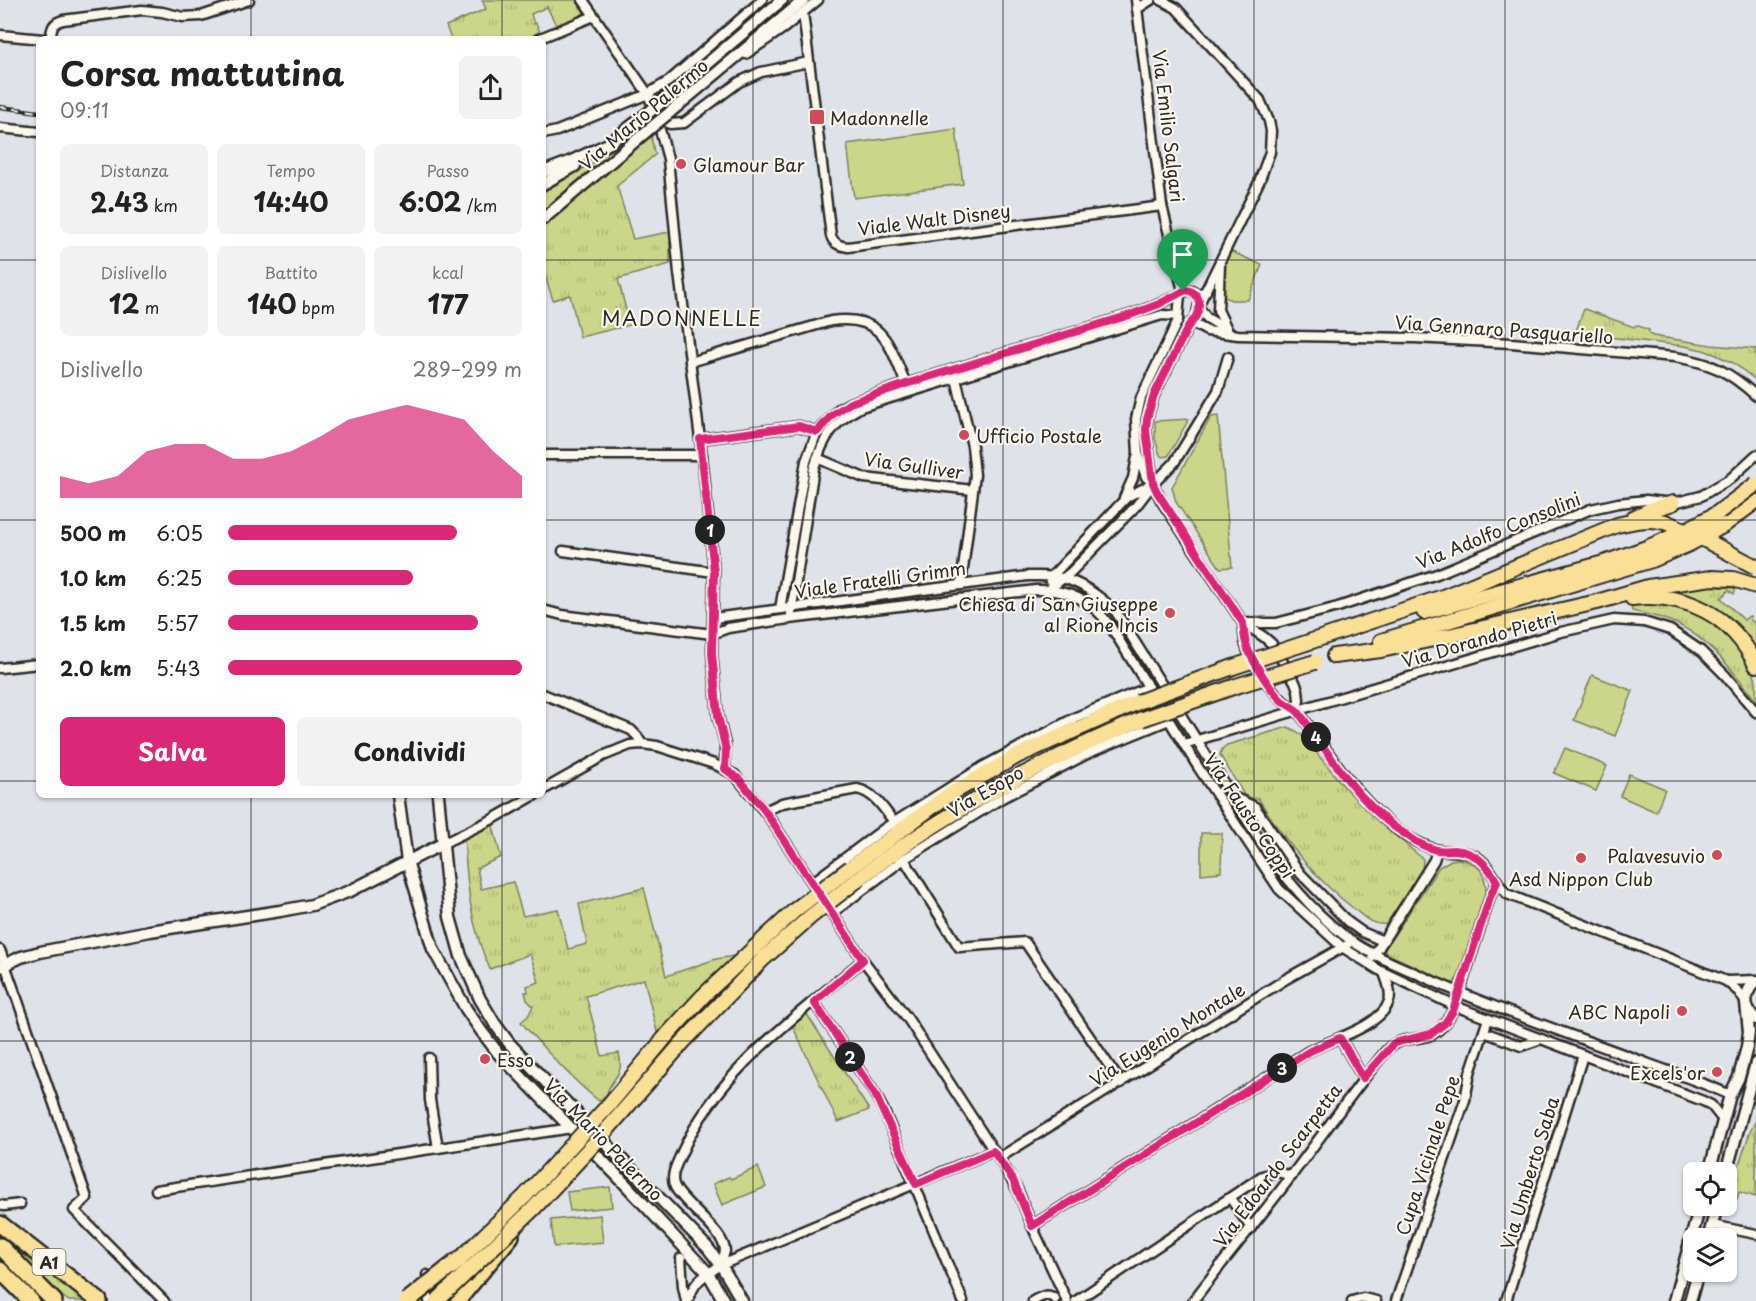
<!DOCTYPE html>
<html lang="it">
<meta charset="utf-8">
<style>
body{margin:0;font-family:"Playpen Sans",sans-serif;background:#f2f2f2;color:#222;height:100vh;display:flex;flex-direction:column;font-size:22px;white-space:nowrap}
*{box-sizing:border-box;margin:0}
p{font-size:20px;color:#767676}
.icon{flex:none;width:33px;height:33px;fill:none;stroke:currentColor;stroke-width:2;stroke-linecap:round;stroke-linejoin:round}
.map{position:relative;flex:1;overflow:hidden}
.panel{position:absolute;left:36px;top:36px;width:510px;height:762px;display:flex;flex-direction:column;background:#fff;border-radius:9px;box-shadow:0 2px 4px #0004}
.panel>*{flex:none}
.controls{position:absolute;left:1683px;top:1162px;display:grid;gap:12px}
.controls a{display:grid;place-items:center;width:54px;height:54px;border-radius:9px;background:#fff;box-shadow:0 2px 4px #0004;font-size:30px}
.pin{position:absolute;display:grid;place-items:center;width:51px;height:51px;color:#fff;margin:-62px -26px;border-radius:50% 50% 50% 0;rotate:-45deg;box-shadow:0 0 6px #0007}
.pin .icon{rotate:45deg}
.km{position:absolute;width:30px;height:30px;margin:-15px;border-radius:50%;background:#222;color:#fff;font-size:16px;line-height:30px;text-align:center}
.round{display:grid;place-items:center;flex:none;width:63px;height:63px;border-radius:9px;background:#f2f2f2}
.summary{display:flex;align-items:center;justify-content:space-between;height:102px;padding:0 24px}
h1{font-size:33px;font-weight:700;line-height:45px}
.figures{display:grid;grid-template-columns:repeat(3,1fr);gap:9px;height:102px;padding:6px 24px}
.figures div{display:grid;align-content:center;border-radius:9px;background:#f2f2f2;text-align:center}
.figures b{font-size:26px;font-weight:700}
.figures small{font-size:16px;font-weight:400}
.figures p{font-size:16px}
.chart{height:168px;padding:12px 24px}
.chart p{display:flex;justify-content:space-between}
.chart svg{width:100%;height:108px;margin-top:6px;fill:#db2777;opacity:.7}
.action{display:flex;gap:12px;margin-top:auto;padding:12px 24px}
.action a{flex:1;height:69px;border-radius:9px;background:#db2777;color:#fff;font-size:24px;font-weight:700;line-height:69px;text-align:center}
.action a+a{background:#f2f2f2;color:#222}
ul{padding:0 24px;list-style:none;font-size:20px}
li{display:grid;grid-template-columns:96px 72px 1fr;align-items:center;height:45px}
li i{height:15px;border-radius:8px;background:#db2777}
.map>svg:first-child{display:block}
</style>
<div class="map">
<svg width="1756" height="1301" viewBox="0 0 1756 1301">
<defs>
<pattern id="grass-tufts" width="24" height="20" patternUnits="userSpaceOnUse" patternTransform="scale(1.5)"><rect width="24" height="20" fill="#cbd68a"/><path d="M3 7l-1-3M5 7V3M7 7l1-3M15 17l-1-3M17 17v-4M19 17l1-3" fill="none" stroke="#aeb877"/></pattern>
</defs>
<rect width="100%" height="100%" fill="#dfe3e9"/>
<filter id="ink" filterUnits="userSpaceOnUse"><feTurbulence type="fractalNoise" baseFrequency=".0167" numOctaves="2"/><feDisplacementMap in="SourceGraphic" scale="12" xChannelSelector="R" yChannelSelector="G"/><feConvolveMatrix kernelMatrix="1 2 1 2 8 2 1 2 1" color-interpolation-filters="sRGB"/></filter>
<g filter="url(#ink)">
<g fill="url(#grass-tufts)" stroke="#7b805a" stroke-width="1.5">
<polygon points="482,0 576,0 584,11 582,15 557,27 547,7 531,14 534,24 536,23 541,34 529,39 451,39 446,26 486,9"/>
<polygon points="631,133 632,135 543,210 543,192 594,162"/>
<polygon points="651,136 654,152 656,154 617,186 633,239 670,232 670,264 618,279 630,325 580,337 570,295 553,300 543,270 543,227"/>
<polygon points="1584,309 1634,327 1636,325 1649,330 1649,334 1653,336 1711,345 1756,349 1756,380 1733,363 1714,354 1703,350 1684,346 1575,333"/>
<path d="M 1707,586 L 1736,588 L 1734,594 L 1729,590 L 1721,598 L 1744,620 L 1749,616 L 1751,616 L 1750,620 L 1756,623 L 1756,653 C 1741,622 1713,604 1681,593 L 1682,589 Z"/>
<path d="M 1662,602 L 1700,613 L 1726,632 L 1748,661 L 1756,680 L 1756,701 C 1735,673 1709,639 1677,624 C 1662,617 1647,614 1632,611 L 1631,603 Z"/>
<path d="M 1288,727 L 1298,732 L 1307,741 L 1345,788 L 1374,817 L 1423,859 L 1422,871 L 1386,924 C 1372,926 1364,917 1353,908 C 1315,879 1284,840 1258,798 L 1254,799 L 1244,795 L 1220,755 L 1222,749 L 1227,745 Z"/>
<path d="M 491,824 L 493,826 L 501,857 L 477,868 L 481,889 L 513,882 L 523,916 L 558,909 L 568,949 L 587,944 L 579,904 L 644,888 L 666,976 L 716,959 L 734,956 L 658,1036 L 644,979 L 586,996 L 602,1056 L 619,1053 C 620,1058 621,1064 620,1068 C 618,1079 609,1082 607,1094 L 599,1101 C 570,1078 545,1050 521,1022 L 528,1016 L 533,1006 L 527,1000 L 525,992 L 528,992 L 527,986 L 539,982 L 530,954 L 490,969 C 470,927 467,883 464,837 Z"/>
<path d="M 1458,859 C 1479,862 1486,872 1486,893 L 1458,977 L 1453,984 L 1388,954 L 1385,952 L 1385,949 L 1439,867 L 1451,860 Z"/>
<polygon points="806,1013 869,1110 838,1122 792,1025"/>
<polygon points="1756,1120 1756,1197 1739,1192 1737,1199 1728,1196 1732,1177 1738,1168 1750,1132"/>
<polygon points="0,1231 91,1301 69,1301 51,1288 0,1236"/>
</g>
<g fill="#cbd68a" stroke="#7b805a" stroke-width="1.5">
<polygon points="956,129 963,184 854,198 847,144"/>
<polygon points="1230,251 1262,265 1248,300 1231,300 1220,295 1224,279 1218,272"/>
<polygon points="1218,416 1232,567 1220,568 1176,502 1172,487 1211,417"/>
<polygon points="1189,419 1168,456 1163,457 1160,455 1155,439 1155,421"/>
<polygon points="1592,675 1633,691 1615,736 1574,720"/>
<polygon points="1565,748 1607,766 1596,791 1554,773"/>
<polygon points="1629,774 1665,789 1656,812 1620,796"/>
<polygon points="1201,833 1222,833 1221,872 1201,874"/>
<polygon points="758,1167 766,1187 722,1205 713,1184 729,1177 731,1179"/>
<polygon points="610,1187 612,1207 570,1211 567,1192"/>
<polygon points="600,1215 603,1242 554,1247 551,1220"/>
</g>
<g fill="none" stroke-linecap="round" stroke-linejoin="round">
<defs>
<g id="minor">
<polyline points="583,0 648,94 656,115 668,159 679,273 702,455 714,572 712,653 718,716 725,744 725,769"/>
<polyline points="1136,0 1162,206 1183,291"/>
<polyline points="1161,0 1176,8 1260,100 1269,121 1271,131 1270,152 1259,182 1199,304 1196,318 1189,325 1154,395 1147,419 1146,431 1153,484 1162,502 1243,623 1264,637 1272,644 1295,682 1298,690 1299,700 1297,710"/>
<polyline points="1137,9 1151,0"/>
<path d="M 803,13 L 831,236 C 834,244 840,246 848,247 L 1162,206"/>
<polyline points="0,35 43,39"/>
<path d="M 50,39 C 52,28 52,23 63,20 L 142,10 L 162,12 L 183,17 L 201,16 L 249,0"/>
<polyline points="538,39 594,16"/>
<polyline points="746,54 784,28 818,0"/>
<polyline points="657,116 670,124 684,123 739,82 761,72 809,62"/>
<polyline points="0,128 39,132"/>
<polyline points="543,134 557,131 648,94 669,81 762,0"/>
<polyline points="1220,265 1218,310 1227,329"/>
<polyline points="1183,291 1192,291 1199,294 1206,291"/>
<polyline points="1199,308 1207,318 1227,330"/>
<polyline points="1178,319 1180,294 1182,291"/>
<path d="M 1192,323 L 1207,331 L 1238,335 L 1414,338 L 1511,343 L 1675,357 C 1711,363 1729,371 1756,396"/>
<path d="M 690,362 L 831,321 C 883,314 889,344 906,384"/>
<polyline points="956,378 972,446 975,475 961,585"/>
<polyline points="700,439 799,426 817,432"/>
<polyline points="543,455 702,455"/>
<polyline points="817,458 864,478 973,490"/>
<polyline points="1153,483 1146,477 1138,453 1136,419 1141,398 1178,320"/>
<polyline points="1124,498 1133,478 1137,457"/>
<polyline points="563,551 714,572"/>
<polyline points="1050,581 1051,577 1127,497 1150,485"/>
<polyline points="1048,590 1070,573 1136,506 1153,484 1174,463 1218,391 1228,357"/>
<polyline points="780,609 806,461 817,432 839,409 850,403 906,384 1130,315 1159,304 1180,294"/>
<path d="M 543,610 L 562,615 L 712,634 L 728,628 L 789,619 L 1036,590 C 1068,589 1092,600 1111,627 L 1198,767 L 1279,889 L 1342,947 L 1379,970 L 1455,1006 L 1703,1101 L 1711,1105 L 1723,1120"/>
<path d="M 791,613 L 814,468 C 823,438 833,422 861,407 L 1162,315 L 1178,316"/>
<path d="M 714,618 L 1028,576 C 1039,576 1051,575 1062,578 C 1082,583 1102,598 1116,612 L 1268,853 C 1292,887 1319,918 1353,942 C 1378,959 1408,969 1435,982 C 1503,1012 1575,1036 1644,1062 C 1673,1073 1702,1082 1730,1095"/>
<path d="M 1243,623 C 1244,631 1244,639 1246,646 C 1250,659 1270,689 1281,699 C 1286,705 1294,707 1299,713 C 1332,755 1360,805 1406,836 C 1415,841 1425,847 1435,849 C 1449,853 1462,849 1475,856 C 1490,864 1495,882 1507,894 L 1726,981 L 1739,992 L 1746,1003"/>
<polyline points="1244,623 1276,623 1338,607 1437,574 1591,509 1618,503 1646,500 1673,503 1701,496 1730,479 1756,455"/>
<polyline points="0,668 39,664"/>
<polyline points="543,694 631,730 637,736 642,744"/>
<polyline points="1184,744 1561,632 1614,620 1644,622 1670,630 1701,651 1725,675 1756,712"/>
<polyline points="543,790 603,756 630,745 642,744 657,746 714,764 735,775 769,817 863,960 908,1019 1005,1168 1018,1191 1032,1226 1067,1301"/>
<polyline points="1233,797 1255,807 1300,873 1348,922 1362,932 1383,941"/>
<path d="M 765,811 L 782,803 L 857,789 C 874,792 884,809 894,822"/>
<polyline points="444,843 493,819 535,795"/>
<polyline points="904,859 959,947 1025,942 1121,1083"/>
<polyline points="813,882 885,828 984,766 1076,717 1149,687"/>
<polyline points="832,913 904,859 1002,798 1091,752 1169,720"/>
<polyline points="0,950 87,1198 74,1210 164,1301"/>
<polyline points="1373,957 1434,860 1437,850"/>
<polyline points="1727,981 1756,980"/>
<polyline points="814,1002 875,1094 883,1109 963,1301"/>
<polyline points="1484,1032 1521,1046 1541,1039"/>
<polyline points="1340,1038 1363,1078"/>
<polyline points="429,1058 430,1100 438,1148"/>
<polyline points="999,1158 1286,979 1347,945"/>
<polyline points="156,1190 572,1128"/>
<polyline points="1230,1198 1251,1228"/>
<polyline points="0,1205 4,1206 20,1204"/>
<polyline points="1712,1225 1756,1234"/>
<path d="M 1032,1226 L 1309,1051 C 1331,1040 1382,1026 1389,1001 C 1392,992 1387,981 1384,973"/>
<polyline points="681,1258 683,1287 686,1301"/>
<path d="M 721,1265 C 722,1260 724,1255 725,1251 C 725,1232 684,1205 675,1187 C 669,1176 678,1162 682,1152 C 719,1070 796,1017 863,960"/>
<polyline points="427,1275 429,1301"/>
<path d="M 688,1301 C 695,1279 703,1277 721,1265 L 993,1151"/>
<path d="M 1033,1301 C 1041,1297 1047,1292 1055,1299"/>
<polyline points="1076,1301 1262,1176 1277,1172 1292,1176"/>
<path d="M 1193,1301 C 1225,1258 1260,1218 1292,1175 C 1323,1134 1353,1091 1386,1051 C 1396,1038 1413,1040 1428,1036 C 1440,1032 1450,1018 1455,1006 L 1490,897 L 1497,882"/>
<polyline points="1352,1301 1363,1298 1376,1301"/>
<polyline points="1396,1301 1465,1100 1470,1073 1488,1019"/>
<polyline points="1506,1301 1583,1055"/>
</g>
<g id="tertiary">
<polyline points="664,100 782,0"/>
<polyline points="669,113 804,0"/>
<polyline points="543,172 567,163 608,144 643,117"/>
<polyline points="543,184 575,166"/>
<polyline points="543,219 647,131"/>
<polyline points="398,795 407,861 433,949 466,1009 482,1032 498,1053 627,1186 708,1273 724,1301"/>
<polyline points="438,795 450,917 461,956 480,999 495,1024 509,1043 548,1084 707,1247 721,1265 742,1301"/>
<polyline points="0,967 21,957 40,952 150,931 280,911 312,905 350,891 444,843"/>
<path d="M 1756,981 C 1743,993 1743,1008 1756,1019"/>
<polyline points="1709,1173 1730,1095 1739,1077 1747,1047 1749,1032 1746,1003"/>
<polyline points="1726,1173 1756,1063"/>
<polyline points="1708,1239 1717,1206"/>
<polyline points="1674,1301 1700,1206"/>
<polyline points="1690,1301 1698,1272"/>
</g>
<g id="trunk">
<polyline points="1633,518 1650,510 1673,503"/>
<polyline points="1724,525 1756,501"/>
<path d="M 1632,598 C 1686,592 1732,615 1756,665"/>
<polyline points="1424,612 1604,563 1649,547"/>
<polyline points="1381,641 1652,560"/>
<path d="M 1306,643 L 1443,597 L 1617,525 C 1634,521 1649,518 1665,522"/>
<polyline points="1334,656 1381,650 1453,635 1597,602 1648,587 1712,578 1733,579 1756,586"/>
<polyline points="850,868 947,796 1019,755 1138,702"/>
<path d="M 860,878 C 877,865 894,852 912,840 C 984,791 1062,753 1142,719"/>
</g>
<g id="motorway">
<polyline points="0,1224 99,1301"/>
<polyline points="0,1246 54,1301"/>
<polyline points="0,1270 31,1301"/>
<polyline points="457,1301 511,1236"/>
</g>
</defs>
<use href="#minor" stroke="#2b2b2b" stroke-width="13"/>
<use href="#tertiary" stroke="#2b2b2b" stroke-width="15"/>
<use href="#trunk" stroke="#2b2b2b" stroke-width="18"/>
<use href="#motorway" stroke="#2b2b2b" stroke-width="20"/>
<use href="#minor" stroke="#fbf7ec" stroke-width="8"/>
<use href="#tertiary" stroke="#fbf7ec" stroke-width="10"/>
<use href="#trunk" stroke="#fadf96" stroke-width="14"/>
<use href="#motorway" stroke="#fadf96" stroke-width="15"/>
<defs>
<polyline id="rail" points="0,107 39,112"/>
</defs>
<use href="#rail" stroke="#2b2b2b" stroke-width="4.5"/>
<use href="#rail" stroke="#fbf7ec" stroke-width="2" stroke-dasharray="7" stroke-linecap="butt"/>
<defs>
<g id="tertiary-bridge">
<polyline points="643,117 664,100"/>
<polyline points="647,131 669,113"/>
</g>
<g id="trunk-bridge">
<polyline points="1665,522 1692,533 1756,567"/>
<polyline points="1649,547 1683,532 1716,514 1756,484"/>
<polyline points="1652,560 1689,544 1724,525"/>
<polyline points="1138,702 1233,667 1306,643"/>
<polyline points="1142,719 1236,686 1315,662"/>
<polyline points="452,1267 524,1197 607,1107 668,1034 703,996 795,910 850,868"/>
<polyline points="437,1301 533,1209 605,1132 683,1042 763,959 810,917 860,878"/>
</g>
<polyline id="motorway-bridge" points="407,1301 459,1260"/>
</defs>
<use href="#tertiary-bridge" stroke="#2b2b2b" stroke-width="15" stroke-linecap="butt"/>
<use href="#trunk-bridge" stroke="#2b2b2b" stroke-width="18" stroke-linecap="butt"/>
<use href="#motorway-bridge" stroke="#2b2b2b" stroke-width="20" stroke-linecap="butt"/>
<use href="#tertiary-bridge" stroke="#fbf7ec" stroke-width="10"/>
<use href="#trunk-bridge" stroke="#fadf96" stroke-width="14"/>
<use href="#motorway-bridge" stroke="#fadf96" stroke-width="15"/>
</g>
</g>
<g fill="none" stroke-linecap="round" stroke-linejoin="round" filter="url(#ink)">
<defs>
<path id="route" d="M 1186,290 C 1206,293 1200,316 1189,325 L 1154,395 L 1147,419 L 1146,430 L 1153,483 L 1157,492 L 1243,623 C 1244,634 1245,645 1250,654 C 1258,669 1269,688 1281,700 C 1286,705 1295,707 1299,713 C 1331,756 1361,808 1408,836 C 1416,842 1427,848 1437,850 C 1443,851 1449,850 1455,850 C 1476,852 1487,864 1497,882 L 1490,897 L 1453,1011 L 1445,1023 L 1431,1034 L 1394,1043 L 1363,1078 L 1340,1038 L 1310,1051 L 1032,1226 L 1013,1180 L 993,1151 L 916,1184 L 875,1094 L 814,1002 L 863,960 L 765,811 L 740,780 L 725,769 L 726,750 L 718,716 L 712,653 L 714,572 L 700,439 L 799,426 L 817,432 L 832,415 L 850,403 L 906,384 L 1130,315 L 1159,304 Z"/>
</defs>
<use href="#route" stroke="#fff" stroke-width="12"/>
<use href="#route" stroke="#db2777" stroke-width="8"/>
</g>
<path fill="none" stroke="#2b2b2b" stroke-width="1.5" stroke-opacity="0.55" d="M 251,0 L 251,39M 502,0 L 502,39M 753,0 L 753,1301M 1003,0 L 1003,1301M 1254,0 L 1254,1301M 1505,0 L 1505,1301M 0,260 L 39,260M 543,260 L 1756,260M 0,520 L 39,520M 543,520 L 1756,520M 0,781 L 39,781M 543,781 L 1756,781M 251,795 L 251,1301M 502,795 L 502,1301M 0,1041 L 1756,1041"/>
<g fill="#d1495b" stroke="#fbf7ec" stroke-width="2">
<rect x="809" y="109" width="16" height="16" rx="3"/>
<circle cx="681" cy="164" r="6"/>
<circle cx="964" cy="435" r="6"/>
<circle cx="1170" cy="613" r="6"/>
<circle cx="1717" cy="855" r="6"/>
<circle cx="1581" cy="858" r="6"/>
<circle cx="1682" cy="1011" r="6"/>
<circle cx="485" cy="1059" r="6"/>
<circle cx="1717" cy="1072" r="6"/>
</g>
<g text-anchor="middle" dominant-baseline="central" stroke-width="4.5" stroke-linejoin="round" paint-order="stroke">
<rect fill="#fbf7ec" stroke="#696865" stroke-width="1.5" x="32.5" y="1249" width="33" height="26" rx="4.5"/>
<g font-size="16" font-weight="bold" fill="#2b2b2b">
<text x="49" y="1262">A1</text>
</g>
<g font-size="18" fill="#2b2b2b" stroke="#fbf7ec">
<text transform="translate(643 114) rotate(-40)">Via Mario Palermo</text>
<text transform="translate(1169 126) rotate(83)">Via Emilio Salgari</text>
<text transform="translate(934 219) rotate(-7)">Viale Walt Disney</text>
<text transform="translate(1504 329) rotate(4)">Via Gennaro Pasquariello</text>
<text transform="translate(914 465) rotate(8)">Via Gulliver</text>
<text transform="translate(1498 530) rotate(-22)">Via Adolfo Consolini</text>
<text transform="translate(880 579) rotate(-8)">Viale Fratelli Grimm</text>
<text transform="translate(1479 639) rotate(-16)">Via Dorando Pietri</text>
<text transform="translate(985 791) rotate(-30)">Via Esopo</text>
<text transform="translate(1250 815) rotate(56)">Via Fausto Coppi</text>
<text transform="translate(1167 1034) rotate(-32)">Via Eugenio Montale</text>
<text transform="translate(604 1139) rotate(46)">Via Mario Palermo</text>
<text transform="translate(1427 1155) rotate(-72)">Cupa Vicinale Pepe</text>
<text transform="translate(1277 1165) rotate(-53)">Via Edoardo Scarpetta</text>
<text transform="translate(1529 1173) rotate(-73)">Via Umberto Saba</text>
</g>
<g font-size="18" fill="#2b2b2b" stroke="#fbf7ec" text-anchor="start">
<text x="830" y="117">Madonnelle</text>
<text x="693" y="164">Glamour Bar</text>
<text x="976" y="435">Ufficio Postale</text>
<text x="1158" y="603" text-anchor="end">Chiesa di San Giuseppe<tspan x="1158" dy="21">al Rione Incis</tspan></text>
<text x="1705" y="855" text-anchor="end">Palavesuvio</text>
<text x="1581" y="878" text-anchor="middle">Asd Nippon Club</text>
<text x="1670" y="1011" text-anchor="end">ABC Napoli</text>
<text x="497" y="1059">Esso</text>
<text x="1705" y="1072" text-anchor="end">Excels'or</text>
</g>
<g font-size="20" letter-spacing="1.5" fill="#2b2b2b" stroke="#fbf7ec">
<text x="682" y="318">MADONNELLE</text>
</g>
</g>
</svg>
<div class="controls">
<a><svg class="icon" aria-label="locate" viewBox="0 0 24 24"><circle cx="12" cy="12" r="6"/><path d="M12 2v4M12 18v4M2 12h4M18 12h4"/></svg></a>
<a><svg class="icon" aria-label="layers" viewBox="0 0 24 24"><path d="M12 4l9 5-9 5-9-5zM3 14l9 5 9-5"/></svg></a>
</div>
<div class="pin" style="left:1183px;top:291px;background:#1e9e55"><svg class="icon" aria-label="arrive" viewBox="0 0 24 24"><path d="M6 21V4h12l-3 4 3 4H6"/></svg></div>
<b class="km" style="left:710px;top:530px">1</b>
<b class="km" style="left:850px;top:1057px">2</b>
<b class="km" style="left:1282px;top:1068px">3</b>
<b class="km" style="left:1316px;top:737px">4</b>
<section class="panel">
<div class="summary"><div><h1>Corsa mattutina</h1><p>09:11</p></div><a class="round"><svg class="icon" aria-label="share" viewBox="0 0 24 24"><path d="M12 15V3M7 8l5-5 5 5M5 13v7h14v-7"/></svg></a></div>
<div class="figures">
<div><p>Distanza</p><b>2.43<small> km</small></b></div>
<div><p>Tempo</p><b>14:40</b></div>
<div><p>Passo</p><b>6:02<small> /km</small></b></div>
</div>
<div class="figures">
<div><p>Dislivello</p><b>12<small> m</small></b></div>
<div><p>Battito</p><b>140<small> bpm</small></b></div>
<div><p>kcal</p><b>177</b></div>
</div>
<div class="chart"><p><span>Dislivello</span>289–299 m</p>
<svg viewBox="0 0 160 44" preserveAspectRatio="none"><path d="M0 44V35L10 38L20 35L30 25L40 22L50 22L60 28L70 28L80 25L90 19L100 12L110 9L120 6L130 9L140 12L150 25L160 35V44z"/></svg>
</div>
<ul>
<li><b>500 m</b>6:05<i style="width:78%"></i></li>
<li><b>1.0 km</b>6:25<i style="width:63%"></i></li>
<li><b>1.5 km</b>5:57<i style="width:85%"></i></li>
<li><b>2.0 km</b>5:43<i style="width:100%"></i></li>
</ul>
<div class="action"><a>Salva</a><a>Condividi</a></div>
</section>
</div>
